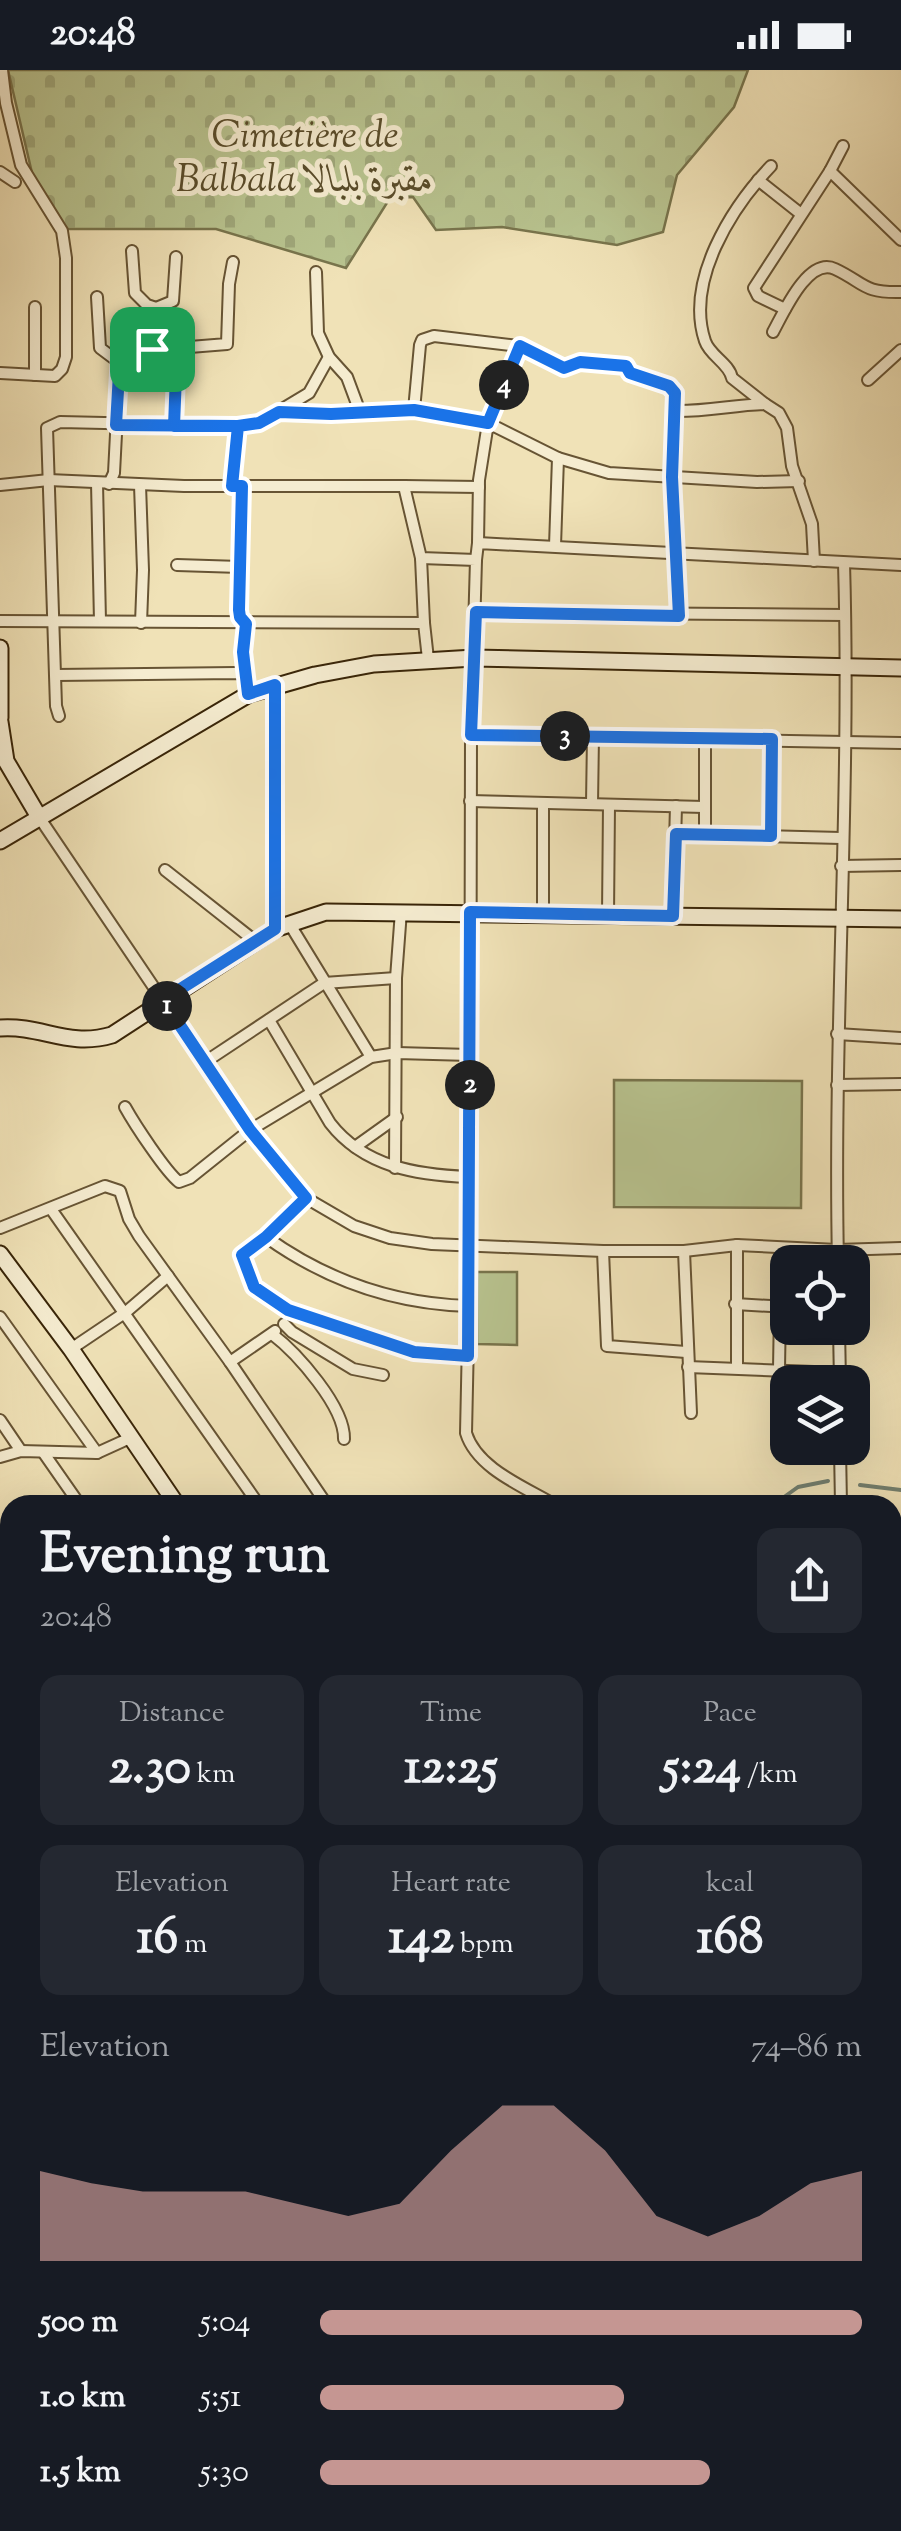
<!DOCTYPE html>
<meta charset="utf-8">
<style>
body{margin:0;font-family:"Sorts Mill Goudy",Amiri,serif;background:#242831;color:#f1f3f6;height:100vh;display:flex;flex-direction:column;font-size:38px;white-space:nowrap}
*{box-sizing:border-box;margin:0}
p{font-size:32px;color:#9ea1a6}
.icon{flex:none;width:55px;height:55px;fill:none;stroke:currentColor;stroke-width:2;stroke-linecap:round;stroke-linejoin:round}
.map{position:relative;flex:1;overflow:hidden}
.drawer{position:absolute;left:0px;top:1425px;width:902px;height:1038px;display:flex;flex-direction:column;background:#171b24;border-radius:30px 30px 0 0;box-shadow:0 10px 40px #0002}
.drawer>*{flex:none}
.fabs{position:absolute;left:770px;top:1175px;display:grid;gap:20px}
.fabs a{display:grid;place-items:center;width:100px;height:100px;border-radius:20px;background:#171b24;box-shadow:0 10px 40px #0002;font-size:50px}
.pin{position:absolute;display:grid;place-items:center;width:85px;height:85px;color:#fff;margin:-42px;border-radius:20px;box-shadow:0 5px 15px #0006}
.km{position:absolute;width:50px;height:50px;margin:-25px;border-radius:50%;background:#222;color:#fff;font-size:28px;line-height:50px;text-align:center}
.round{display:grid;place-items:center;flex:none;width:105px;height:105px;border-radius:20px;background:#242831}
.overview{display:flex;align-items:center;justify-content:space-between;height:170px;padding:0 40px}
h1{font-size:55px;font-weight:800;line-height:75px}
.figures{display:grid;grid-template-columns:repeat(3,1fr);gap:15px;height:170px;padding:10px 40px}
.figures div{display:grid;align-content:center;border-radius:20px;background:#242831;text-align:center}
.figures b{font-size:50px;font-weight:800}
.figures small{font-size:28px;font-weight:400}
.figures p{font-size:28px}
.chart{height:280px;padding:20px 40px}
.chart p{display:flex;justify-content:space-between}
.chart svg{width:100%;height:180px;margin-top:10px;fill:#c59692;opacity:.7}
ul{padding:0 40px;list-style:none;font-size:32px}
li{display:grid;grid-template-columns:160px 120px 1fr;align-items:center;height:75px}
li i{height:25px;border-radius:12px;background:#c59692}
.status{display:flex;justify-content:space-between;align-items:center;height:70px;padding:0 50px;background:#171b24;direction:ltr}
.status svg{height:28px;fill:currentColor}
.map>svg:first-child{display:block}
</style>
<div class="status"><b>20:48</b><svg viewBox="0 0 49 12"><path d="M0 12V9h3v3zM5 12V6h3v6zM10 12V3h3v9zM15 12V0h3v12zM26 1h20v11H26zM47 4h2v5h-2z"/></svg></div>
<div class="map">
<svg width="901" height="2461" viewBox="0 0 901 2461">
<defs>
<pattern id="cemetery-stones" width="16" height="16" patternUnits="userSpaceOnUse" patternTransform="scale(2.5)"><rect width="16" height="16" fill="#b8c38f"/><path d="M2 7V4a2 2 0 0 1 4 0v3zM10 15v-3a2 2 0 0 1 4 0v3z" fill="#9fa77a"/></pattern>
</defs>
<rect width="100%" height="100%" fill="#f0e2b7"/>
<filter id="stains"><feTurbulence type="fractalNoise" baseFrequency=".002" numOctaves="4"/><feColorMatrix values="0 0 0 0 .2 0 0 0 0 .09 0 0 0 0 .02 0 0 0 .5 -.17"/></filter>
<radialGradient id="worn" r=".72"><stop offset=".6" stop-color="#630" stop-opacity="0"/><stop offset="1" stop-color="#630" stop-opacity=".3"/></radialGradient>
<polygon fill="url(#cemetery-stones)" stroke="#78744c" stroke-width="2.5" points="8,0 748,0 734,37 677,105 663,162 617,175 502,157 436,160 413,127 390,128 346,198 216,159 68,159 39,133"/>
<g fill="#b8c38f" stroke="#78744c" stroke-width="2.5">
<polygon points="614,1010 802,1011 801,1138 614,1137"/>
<polygon points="477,1202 517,1202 517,1275 477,1274"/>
</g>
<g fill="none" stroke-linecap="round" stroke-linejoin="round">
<g stroke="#748070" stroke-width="4">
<polyline points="860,1415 901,1420"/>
<polyline points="773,1435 798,1417 828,1411"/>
<polyline points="892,1778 901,1776"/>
<polyline points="0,2071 10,2068"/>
<polyline points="0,2396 10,2389"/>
</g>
<defs>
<g id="street">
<polyline points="830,101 901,170"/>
<polyline points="0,102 15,112"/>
<polyline points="758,110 801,144"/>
<polyline points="132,181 135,223 147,235 156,238 152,279"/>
<polyline points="316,202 318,263 329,287 347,307 360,342 414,340 488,353 558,388 609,403 757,412 799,411"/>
<polyline points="97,227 100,278 120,293"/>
<polyline points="35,237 35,305"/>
<polyline points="156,238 173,231 176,187"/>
<polyline points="785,239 758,226 754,218 830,101 843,76"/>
<path d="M 773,262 C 783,244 808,186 835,199 C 865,213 862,223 901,222"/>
<polyline points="0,303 55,306 62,299 66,287 66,188 62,161 21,95 6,33 2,0"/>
<polyline points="868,310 901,280"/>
<path d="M 765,334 L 732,308 C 729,293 710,286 705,271 C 685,211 731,138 771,96"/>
<polyline points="414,340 420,275 422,270 434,266 519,276 564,298 581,292 627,296 630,303 669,316 675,323 672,407 679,545"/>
<path d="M 673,341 C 705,342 733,335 765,334 L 779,343 L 787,358 L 792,396 L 812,454 L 814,491"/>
<polyline points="280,342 360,342"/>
<polyline points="174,356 177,279"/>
<polyline points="97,413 100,551"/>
<polyline points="109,414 114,403 120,286 140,281 227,274 229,214 233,192"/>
<path d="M 0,415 L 49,410 L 184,416 L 404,416 L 421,488 L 476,490 L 471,665 L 470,1175 L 466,1363 C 477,1399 525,1417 555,1435"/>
<polyline points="140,415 143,500 141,553"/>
<polyline points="232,416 238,356 259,353 309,323 329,287"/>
<polyline points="242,416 239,540 240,547 246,554 245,604"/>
<polyline points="404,416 479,417"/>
<polyline points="478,473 479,410 488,353 519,276"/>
<polyline points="555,476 558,388"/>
<polyline points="476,490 478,473 901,495"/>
<polyline points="177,495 240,497"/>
<polyline points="476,542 845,545"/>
<polyline points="0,551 424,553 421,488"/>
<polyline points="424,553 428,589"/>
<polyline points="56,605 236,603 245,604 249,624"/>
<polyline points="59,646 56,636 47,358 60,352 238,356"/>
<polyline points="471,665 901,673"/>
<polyline points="470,731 704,737"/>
<polyline points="592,734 593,666"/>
<polyline points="39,747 250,1060 306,1128 354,1156 390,1168 432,1174 603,1181 684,1181 737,1175 837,1180 901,1178"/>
<polyline points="676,764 841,768"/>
<polyline points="705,765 705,668"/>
<polyline points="771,766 772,669"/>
<polyline points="841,796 901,795"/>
<polyline points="165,800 255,871"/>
<polyline points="543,844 543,733"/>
<polyline points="608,845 609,735"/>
<polyline points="673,846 676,736"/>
<polyline points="289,853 371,987"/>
<polyline points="275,859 275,615"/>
<path d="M 269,950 L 330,1053 C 364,1097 417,1105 469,1107"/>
<polyline points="837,964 901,968"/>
<polyline points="205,992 324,913 396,908"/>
<polyline points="837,1015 901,1014"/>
<path d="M 125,1037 C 135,1055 166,1102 179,1112 L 190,1108 L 250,1060 L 371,987 L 397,983 L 470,985"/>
<polyline points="355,1077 397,1047"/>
<polyline points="395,1098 396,908 401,841"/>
<path d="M 306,1128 L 266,1167 C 326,1210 395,1234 469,1236"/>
<polyline points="51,1139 259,1435"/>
<polyline points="0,1158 105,1116 120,1121 129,1149 139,1166 230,1292 327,1435"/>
<polyline points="266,1167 242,1185 254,1217 288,1240 414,1283 468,1286"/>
<polyline points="737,1175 737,1298"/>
<polyline points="603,1181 607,1276 686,1282"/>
<polyline points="684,1181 691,1343"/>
<path d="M 838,1192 C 833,959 851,726 844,493"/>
<polyline points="735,1234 788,1237"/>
<polyline points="0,1247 97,1383"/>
<polyline points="284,1254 292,1262 353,1299 383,1305"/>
<polyline points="839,1258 840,1312"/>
<path d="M 272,1264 C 297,1283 345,1337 344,1369"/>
<polyline points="71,1279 126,1242 168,1206"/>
<polyline points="230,1292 275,1261"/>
<polyline points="688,1297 840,1303"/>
<polyline points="779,1299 780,1238"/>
<polyline points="0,1350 21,1381"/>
<polyline points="840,1378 841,1435"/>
<polyline points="43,1382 80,1435"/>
<polyline points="0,1387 21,1381 97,1383 130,1368"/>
<polyline points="892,1458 901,1463"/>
<polyline points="0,1463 10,1478"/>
<polyline points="0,1536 10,1528"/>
<polyline points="892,1629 901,1634"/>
<polyline points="0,1635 10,1627"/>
<polyline points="892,1669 901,1667"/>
<polyline points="0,1737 10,1751"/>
<polyline points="0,1813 10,1813"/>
<polyline points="892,1862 901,1858"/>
<polyline points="0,1913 10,1913"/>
<polyline points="0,1979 10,1981"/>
<polyline points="0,2044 10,2042"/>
<polyline points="892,2072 901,2070"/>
<polyline points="0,2127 10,2127"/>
<polyline points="892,2148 901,2146"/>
<polyline points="0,2188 10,2188"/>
<polyline points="892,2237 901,2241"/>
<polyline points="0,2258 10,2257"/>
<polyline points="0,2334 10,2329"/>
<polyline points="48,2452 49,2461"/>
<polyline points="630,2452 646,2461"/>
<polyline points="410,2457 437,2461"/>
<polyline points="241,2461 249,2452"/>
<polyline points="332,2461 334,2452"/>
<polyline points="534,2461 626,2452"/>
</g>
<g id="secondary">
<polyline points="0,578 0,648"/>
<polyline points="0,652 6,691 39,747"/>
<polyline points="0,771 249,624 315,605 374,594 474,588 901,598"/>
<path d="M 0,958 C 42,955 68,978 112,965 L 275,859 L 326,842 L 901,849"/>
<polyline points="0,1184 71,1279 177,1435"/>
<polyline points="409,2461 412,2452"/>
</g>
</defs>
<use href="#street" stroke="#675434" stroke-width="14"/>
<use href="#secondary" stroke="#392508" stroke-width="19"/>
<use href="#street" stroke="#f5ecd0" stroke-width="10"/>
<use href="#secondary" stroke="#f5ecd0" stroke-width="15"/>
</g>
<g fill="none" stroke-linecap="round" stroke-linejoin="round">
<defs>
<polyline id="route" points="152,279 177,279 174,356 238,356 232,416 242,416 239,540 240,547 246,554 243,582 248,624 275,615 275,859 163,930 250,1060 306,1128 266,1167 242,1185 254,1217 288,1240 414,1282 468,1286 470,842 673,846 676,764 771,766 772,669 471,665 476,542 679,546 672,407 675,323 669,316 630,303 626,296 580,292 564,298 520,276 488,353 414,340 331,344 279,342 259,353 238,356 116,355 120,286 152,279"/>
</defs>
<use href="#route" stroke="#fff" stroke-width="20"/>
<use href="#route" stroke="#1a73e8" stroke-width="12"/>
</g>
<g text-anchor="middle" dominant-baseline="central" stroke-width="10" stroke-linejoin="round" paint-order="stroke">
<g font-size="38" font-style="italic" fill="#594c2a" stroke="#f5ecd0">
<text x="305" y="68">Cimetière de<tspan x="305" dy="44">Balbala مقبرة بلبالا</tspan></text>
</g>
</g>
<rect width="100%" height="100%" filter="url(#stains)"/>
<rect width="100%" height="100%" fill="url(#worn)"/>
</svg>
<div class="fabs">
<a><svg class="icon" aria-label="locate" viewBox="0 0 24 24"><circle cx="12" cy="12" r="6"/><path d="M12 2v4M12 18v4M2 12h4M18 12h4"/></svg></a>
<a><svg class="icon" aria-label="layers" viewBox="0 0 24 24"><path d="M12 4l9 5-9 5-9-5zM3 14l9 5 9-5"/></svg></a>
</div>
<div class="pin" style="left:152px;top:279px;background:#1e9e55"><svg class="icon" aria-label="arrive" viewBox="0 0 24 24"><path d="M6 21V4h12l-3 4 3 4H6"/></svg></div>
<b class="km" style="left:167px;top:936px">1</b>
<b class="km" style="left:470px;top:1015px">2</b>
<b class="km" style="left:565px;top:666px">3</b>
<b class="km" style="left:504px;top:315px">4</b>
<section class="drawer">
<div class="overview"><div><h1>Evening run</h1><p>20:48</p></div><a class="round"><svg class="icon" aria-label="share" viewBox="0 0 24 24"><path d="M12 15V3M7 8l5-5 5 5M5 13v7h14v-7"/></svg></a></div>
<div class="figures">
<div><p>Distance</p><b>2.30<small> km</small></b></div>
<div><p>Time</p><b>12:25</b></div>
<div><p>Pace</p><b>5:24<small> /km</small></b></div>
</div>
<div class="figures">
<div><p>Elevation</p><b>16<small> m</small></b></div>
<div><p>Heart rate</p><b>142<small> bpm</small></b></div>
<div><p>kcal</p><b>168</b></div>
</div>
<div class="chart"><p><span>Elevation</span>74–86 m</p>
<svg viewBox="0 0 160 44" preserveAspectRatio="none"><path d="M0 44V22L10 25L20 27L30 27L40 27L50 30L60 33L70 30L80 17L90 6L100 6L110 17L120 33L130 38L140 33L150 25L160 22V44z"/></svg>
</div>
<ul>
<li><b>500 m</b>5:04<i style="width:100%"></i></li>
<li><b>1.0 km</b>5:51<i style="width:56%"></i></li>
<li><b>1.5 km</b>5:30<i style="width:72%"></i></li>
</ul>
</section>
</div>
